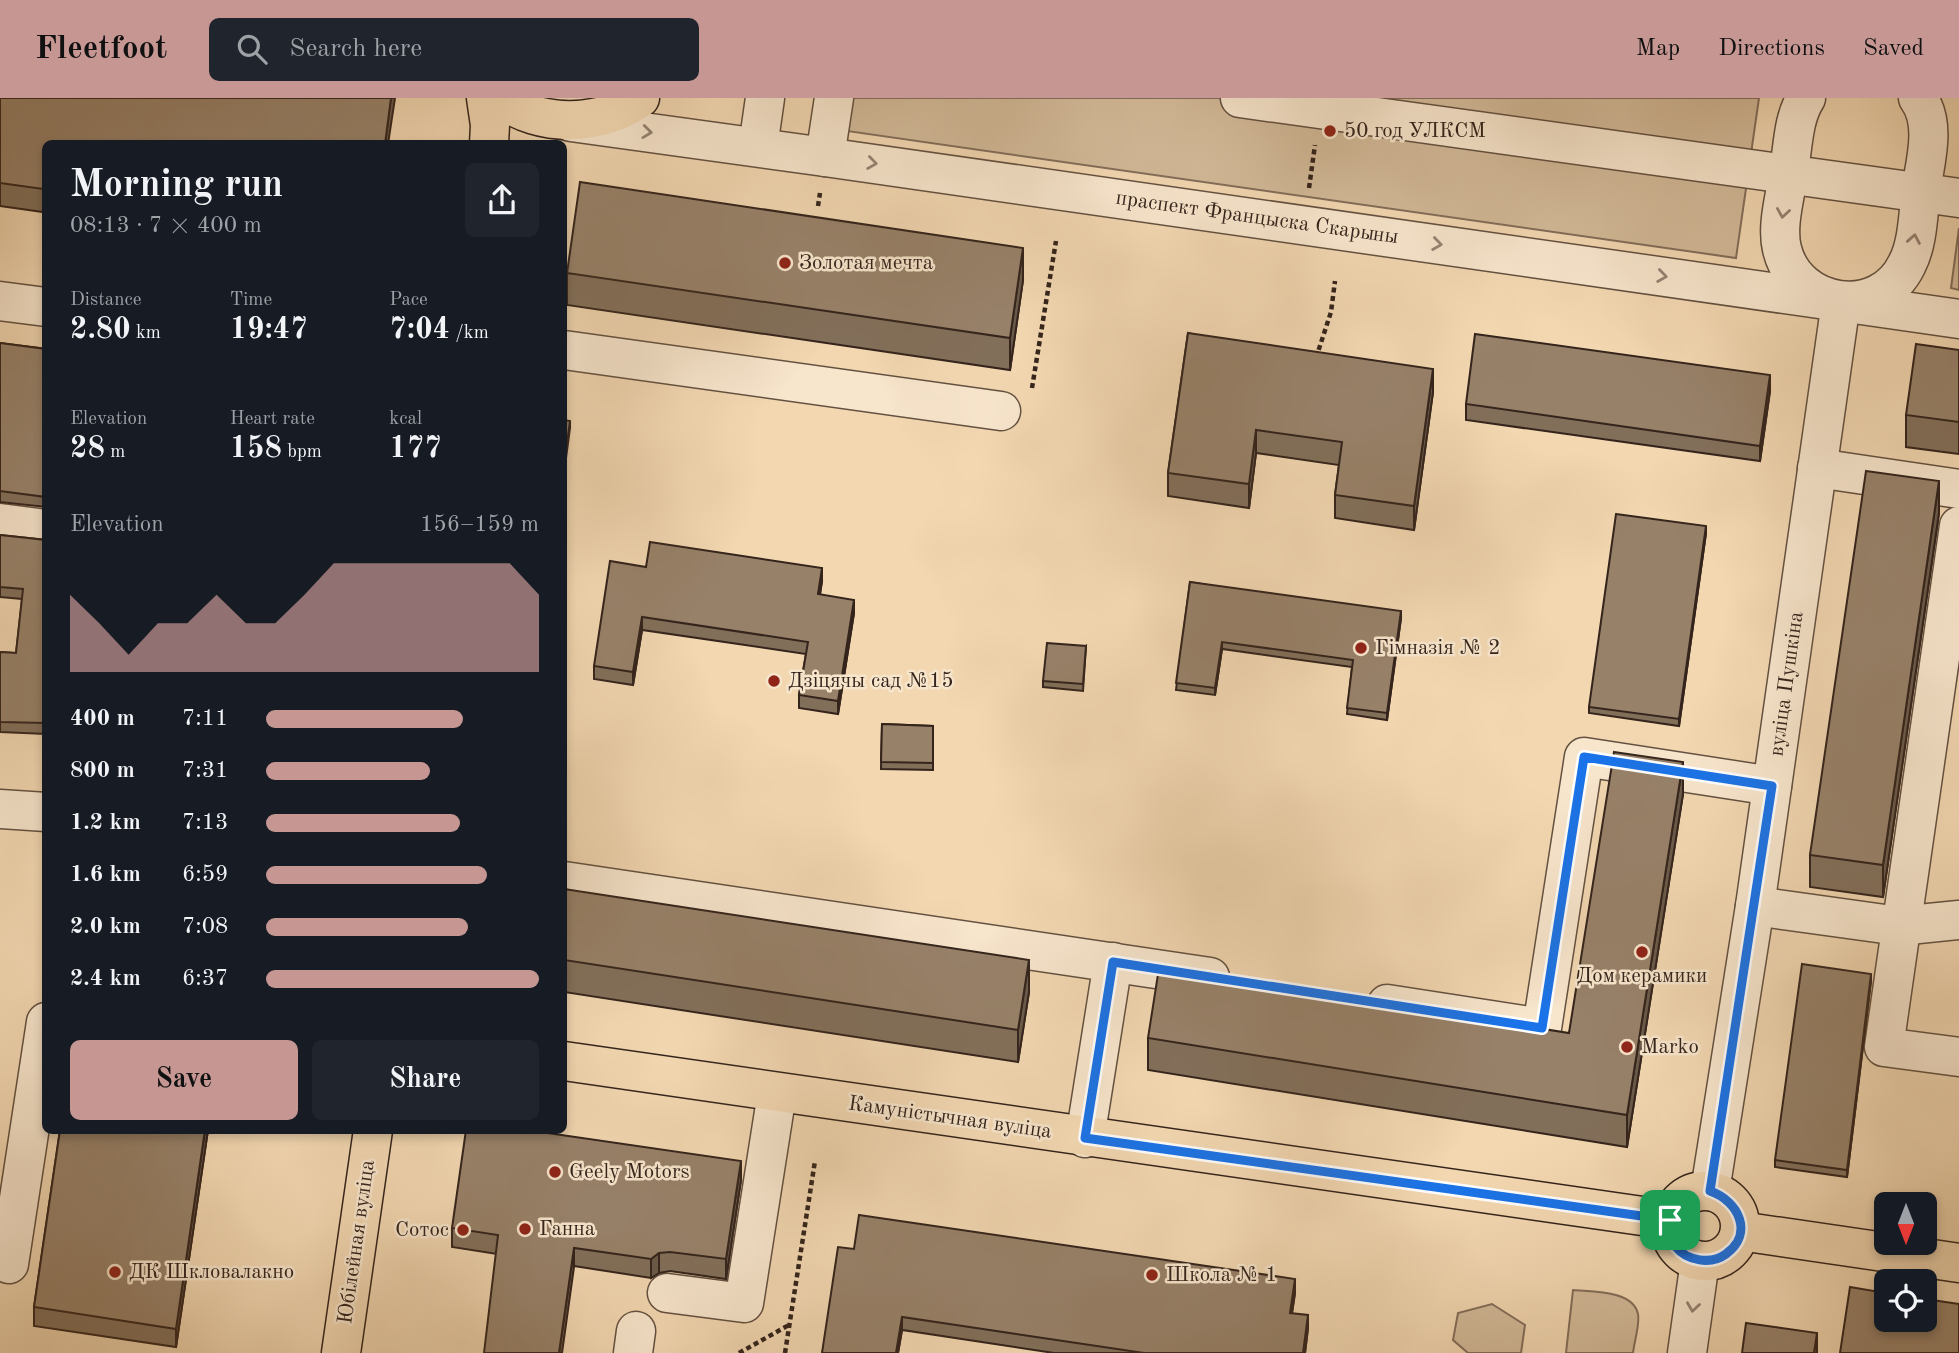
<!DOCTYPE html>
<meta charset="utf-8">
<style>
body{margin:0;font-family:"Old Standard TT",serif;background:#20242c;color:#f1f3f6;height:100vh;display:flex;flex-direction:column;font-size:26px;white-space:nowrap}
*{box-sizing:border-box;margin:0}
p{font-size:23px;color:#9ea1a6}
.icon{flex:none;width:38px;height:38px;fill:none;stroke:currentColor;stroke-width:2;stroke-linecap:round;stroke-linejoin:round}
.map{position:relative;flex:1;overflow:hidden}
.details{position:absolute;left:42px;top:42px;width:525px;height:994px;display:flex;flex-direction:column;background:#171b24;border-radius:10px;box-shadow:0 4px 10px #0003}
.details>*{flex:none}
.needle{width:46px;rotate:180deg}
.buttons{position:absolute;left:1874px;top:1094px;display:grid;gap:14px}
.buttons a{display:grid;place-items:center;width:63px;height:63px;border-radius:10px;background:#171b24;box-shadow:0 4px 10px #0003;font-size:35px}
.pin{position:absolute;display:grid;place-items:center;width:60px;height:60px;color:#fff;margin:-30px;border-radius:14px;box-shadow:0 4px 10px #0006}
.round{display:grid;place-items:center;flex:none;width:74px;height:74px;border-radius:10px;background:#20242c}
.summary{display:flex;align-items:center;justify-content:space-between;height:119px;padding:0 28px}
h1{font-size:38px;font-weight:600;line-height:52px}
.figures{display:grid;grid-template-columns:repeat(3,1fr);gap:10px;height:119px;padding:7px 28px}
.figures div{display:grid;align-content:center}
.figures b{font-size:30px;font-weight:600}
.figures small{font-size:19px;font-weight:400}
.figures p{font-size:19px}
.chart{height:196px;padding:14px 28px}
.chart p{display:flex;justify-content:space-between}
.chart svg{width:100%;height:126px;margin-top:7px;fill:#c59692;opacity:.7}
.button{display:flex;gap:14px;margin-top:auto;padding:14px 28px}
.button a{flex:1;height:80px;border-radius:10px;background:#c59692;color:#111;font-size:28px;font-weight:600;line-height:80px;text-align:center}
.button a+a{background:#20242c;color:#f1f3f6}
ul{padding:0 28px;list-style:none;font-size:23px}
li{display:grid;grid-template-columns:112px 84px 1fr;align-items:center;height:52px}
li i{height:18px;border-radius:9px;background:#c59692}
header{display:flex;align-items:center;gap:42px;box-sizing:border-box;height:98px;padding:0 35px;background:#c59692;color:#111}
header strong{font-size:33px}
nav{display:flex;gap:38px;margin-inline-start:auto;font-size:24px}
.search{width:490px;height:63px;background:#20242c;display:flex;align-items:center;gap:18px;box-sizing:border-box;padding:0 24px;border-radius:10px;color:#9ea1a6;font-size:26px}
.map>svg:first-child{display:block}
</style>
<header>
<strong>Fleetfoot</strong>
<div class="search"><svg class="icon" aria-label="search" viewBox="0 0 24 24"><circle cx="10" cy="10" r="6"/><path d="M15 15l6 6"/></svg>Search here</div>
<nav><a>Map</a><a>Directions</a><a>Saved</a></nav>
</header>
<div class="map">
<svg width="1959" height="1255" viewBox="0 0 1959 1255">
<rect width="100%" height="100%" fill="#f2d7b1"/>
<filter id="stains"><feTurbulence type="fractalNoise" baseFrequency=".00286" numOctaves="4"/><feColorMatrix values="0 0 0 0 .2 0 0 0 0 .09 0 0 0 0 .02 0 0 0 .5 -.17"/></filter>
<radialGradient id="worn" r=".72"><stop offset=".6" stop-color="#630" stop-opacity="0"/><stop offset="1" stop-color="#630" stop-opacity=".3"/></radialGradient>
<g fill="#d2b998" stroke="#836e5a" stroke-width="2">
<polygon points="851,0 1759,0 1736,160 847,33"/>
<polygon points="1959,130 1959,192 1951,190"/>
<path d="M 1573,1192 C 1591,1194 1633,1192 1638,1216 C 1640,1227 1634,1244 1633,1255 L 1566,1255 Z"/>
<polygon points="1492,1206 1525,1227 1521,1255 1468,1255 1453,1242 1458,1215"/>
</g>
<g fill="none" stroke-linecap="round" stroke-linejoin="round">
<defs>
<g id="minor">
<polyline points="1240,0 1959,100"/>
<path d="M 1806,0 C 1793,20 1793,49 1789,72 C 1786,96 1776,127 1782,151 C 1796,210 1880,223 1907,166 C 1918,145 1918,116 1921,93 C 1925,64 1937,26 1918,0"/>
<polyline points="571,24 825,59 1959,221"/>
<polyline points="758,49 765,0"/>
<polyline points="825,59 834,0"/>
<polyline points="0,203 46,209"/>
<polyline points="564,252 1001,313"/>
<polyline points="1817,370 1959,391"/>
<polyline points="0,425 46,431"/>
<polyline points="1959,428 1884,949 1959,959"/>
<polyline points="0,711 46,714"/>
<polyline points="564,783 1210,879"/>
<polyline points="1755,808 1899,828 1959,822"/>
<polyline points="1387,906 1542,930 1584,659 1772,688"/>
<polyline points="1085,1040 1113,864"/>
<polyline points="1710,1093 1755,808 1841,204"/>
<polyline points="9,1166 46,924"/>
<polyline points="667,1195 744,1205 777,995"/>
<polyline points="633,1255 636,1233"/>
<polyline points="1687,1255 1700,1163"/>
</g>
<g id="major">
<polyline points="486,0 490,27 489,46"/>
<path d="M 501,0 C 539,30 601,29 640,0"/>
<polyline points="564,963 1670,1122"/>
<circle cx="1705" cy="1128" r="35"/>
<polyline points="1740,1133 1959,1165"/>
<polyline points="341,1255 373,1032"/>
</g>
</defs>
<use href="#minor" stroke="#645141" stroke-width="41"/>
<use href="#major" stroke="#34241c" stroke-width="41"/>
<g stroke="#34241c" stroke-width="4.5" stroke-dasharray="5 3.5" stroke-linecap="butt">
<polyline points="1309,90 1315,47"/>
<polyline points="818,108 820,95"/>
<polyline points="1316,260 1331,214 1335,183"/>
<polyline points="1032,290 1056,143"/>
<polyline points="739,1255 789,1227"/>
<polyline points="785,1255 815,1063"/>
</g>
<use href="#minor" stroke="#f7e5cc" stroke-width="38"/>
<use href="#major" stroke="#f2d7b1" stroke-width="38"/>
</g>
<g fill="#826f5a" stroke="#34241c" stroke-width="2">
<polygon points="0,0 46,46 43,114 0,108"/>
<polygon points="567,175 1023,182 1010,272 567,207"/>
<polygon points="1188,235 1433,294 1414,432 1335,420 1335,397 1339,367 1256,355 1249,410 1168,398 1168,375"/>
<polygon points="0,245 46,251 46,409 0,404"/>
<polygon points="1959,252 1959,356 1906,349 1906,317"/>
<polygon points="1770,293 1760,363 1466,322 1466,306"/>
<polygon points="1939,415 1883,799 1810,789 1810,757"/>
<polygon points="1706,435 1679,628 1589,615 1589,609"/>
<polygon points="0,437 46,442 46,636 0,634 0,554 16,555 22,501 0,499"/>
<polygon points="646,469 822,483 820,496 854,515 838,616 799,610 799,597 806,556 642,532 633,587 594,581 594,568"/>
<polygon points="1190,484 1401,520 1387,622 1347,616 1352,569 1222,551 1215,597 1176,592"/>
<polygon points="1086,548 1083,593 1043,589 1043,583"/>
<polygon points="882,626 933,628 933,672 881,671"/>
<polygon points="1683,696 1627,1049 1148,972 1148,940 1569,935"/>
<polygon points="564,791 1029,894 1018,964 564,894"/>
<polygon points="1871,883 1847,1079 1775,1069 1775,1062"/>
<polygon points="60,1032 208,1032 176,1249 34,1228 34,1209"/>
<polygon points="741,1082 726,1181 670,1173 659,1175 651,1180 452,1149 452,1130"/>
<polygon points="854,1151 1295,1195 1292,1215 1308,1230 1305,1255 1054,1255 902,1232 898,1255 822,1255"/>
</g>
<g fill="#6a5a4a" stroke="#34241c" stroke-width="2">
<polygon points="391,0 395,0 388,46 385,46"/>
<polygon points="46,76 46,99 43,114 43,91"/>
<polygon points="1023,150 1023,182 1010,272 1010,240"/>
<polygon points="1433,271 1433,294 1414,432 1414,408"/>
<polygon points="1770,277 1770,293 1760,363 1760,348"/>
<polygon points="570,323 570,330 564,375 564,369"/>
<polygon points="1256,332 1256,355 1249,410 1249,386"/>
<polygon points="1939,383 1939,415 1883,799 1883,767"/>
<polygon points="1706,428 1706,435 1679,628 1679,621"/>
<polygon points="822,470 822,483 818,509 818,496"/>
<polygon points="854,502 854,515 838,616 838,603"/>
<polygon points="1401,513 1401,520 1387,622 1387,615"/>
<polygon points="642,519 642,532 633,587 633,574"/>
<polygon points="1222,544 1222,551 1215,597 1215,590"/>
<polygon points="1683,664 1683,696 1627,1049 1627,1017"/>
<polygon points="1029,862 1029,894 1018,964 1018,932"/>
<polygon points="1871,876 1871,883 1847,1079 1847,1072"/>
<polygon points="205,1032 208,1032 176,1249 176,1231"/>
<polygon points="741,1063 741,1082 726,1181 726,1161"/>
<polygon points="574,1150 574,1169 562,1255 559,1255"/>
<polygon points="659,1155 659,1175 651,1180 651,1161"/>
<polygon points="1295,1181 1295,1195 1290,1228 1290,1215"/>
<polygon points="1308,1217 1308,1230 1305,1255 1303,1255"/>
<polygon points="902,1219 902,1232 898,1255 896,1255"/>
<polygon points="1817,1235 1817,1255 1814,1255"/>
</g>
<g fill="#978169" stroke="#34241c" stroke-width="2">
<polygon points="0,0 391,0 385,46 46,46 46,76 43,91 0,85"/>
<polygon points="580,84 1023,150 1010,240 567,175"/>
<polygon points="1188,235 1433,271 1414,408 1335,397 1342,344 1256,332 1249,386 1168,375"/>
<polygon points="1475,236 1770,277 1760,348 1466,306"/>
<polygon points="0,245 46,251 46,399 0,393"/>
<polygon points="1916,246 1959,252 1959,324 1906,317"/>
<polygon points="564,322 570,323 564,369"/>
<polygon points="1866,373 1939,383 1883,767 1810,757"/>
<polygon points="1616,416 1706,428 1679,621 1589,609"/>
<polygon points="0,437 46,442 46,625 0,624 0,554 16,555 23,491 0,489"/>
<polygon points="650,444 822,470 818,496 854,502 838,603 799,597 808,544 642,519 633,574 594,568 610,463 646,469"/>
<polygon points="1190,484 1401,513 1387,615 1347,610 1353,562 1222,544 1215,590 1176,585"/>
<polygon points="1047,545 1086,548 1083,586 1043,583"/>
<polygon points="882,626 933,628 933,665 881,664"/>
<polygon points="1614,654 1683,664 1627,1017 1148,940 1159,870 1569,935"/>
<polygon points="564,791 1029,862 1018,932 564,862"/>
<polygon points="1802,866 1871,876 1847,1072 1775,1062"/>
<polygon points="60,1032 205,1032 176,1231 34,1209"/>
<polygon points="466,1032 527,1032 741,1063 726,1161 670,1154 659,1155 651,1161 574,1150 559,1255 484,1255 498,1137 452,1130"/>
<polygon points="859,1117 1295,1181 1290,1215 1308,1217 1303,1255 1144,1255 902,1219 896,1255 822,1255 838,1149 854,1151"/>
<polygon points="1850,1189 1886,1195 1886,1222 1925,1222 1925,1201 1959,1206 1959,1255 1840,1255"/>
<polygon points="1746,1225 1817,1235 1814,1255 1742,1255"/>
</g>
<defs><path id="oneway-chevron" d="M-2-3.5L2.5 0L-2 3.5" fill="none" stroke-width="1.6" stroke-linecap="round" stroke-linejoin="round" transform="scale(1.75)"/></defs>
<g stroke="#968474">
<use href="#oneway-chevron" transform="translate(647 34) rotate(7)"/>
<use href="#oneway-chevron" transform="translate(872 65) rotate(8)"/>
<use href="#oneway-chevron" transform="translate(1783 115) rotate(99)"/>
<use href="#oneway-chevron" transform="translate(1914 141) rotate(-80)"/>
<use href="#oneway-chevron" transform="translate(1437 146) rotate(8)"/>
<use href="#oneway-chevron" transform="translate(1662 178) rotate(8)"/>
<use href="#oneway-chevron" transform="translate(1693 1209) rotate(98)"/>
</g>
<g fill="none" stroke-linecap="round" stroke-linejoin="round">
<defs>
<path id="route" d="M 1584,659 L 1772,688 L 1710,1093 C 1739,1103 1754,1136 1726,1156 C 1711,1167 1687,1163 1676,1149 C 1671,1141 1670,1131 1670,1122 L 1085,1040 L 1113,864 L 1542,930 Z"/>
</defs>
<use href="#route" stroke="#fff" stroke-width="14"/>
<use href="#route" stroke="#1a73e8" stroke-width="9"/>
</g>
<g fill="#8f2418" stroke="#f7e5cc" stroke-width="2.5">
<circle cx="1330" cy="33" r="7"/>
<circle cx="785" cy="165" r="7"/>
<circle cx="1361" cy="550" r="7"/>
<circle cx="774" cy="583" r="7"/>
<circle cx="1642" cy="854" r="7"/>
<circle cx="1627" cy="949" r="7"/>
<circle cx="555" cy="1074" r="7"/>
<circle cx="525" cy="1131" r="7"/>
<circle cx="463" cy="1132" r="7"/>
<circle cx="115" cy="1174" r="7"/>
<circle cx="1152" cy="1177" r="7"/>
</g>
<g text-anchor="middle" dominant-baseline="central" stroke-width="5" stroke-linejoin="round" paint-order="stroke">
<g font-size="21" fill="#34241c" stroke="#f7e5cc" text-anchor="start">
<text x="1344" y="33">50 год УЛКСМ</text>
<text x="799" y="165">Золотая мечта</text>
<text x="1375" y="550">Гімназія № 2</text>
<text x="788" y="583">Дзіцячы сад №15</text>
<text x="1642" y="878" text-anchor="middle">Дом керамики</text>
<text x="1641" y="949">Marko</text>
<text x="569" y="1074">Geely Motors</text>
<text x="539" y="1131">Ганна</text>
<text x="449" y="1132" text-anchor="end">Сотос</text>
<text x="129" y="1174">ДК Шкловалакно</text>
<text x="1166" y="1177">Школа № 1</text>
</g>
<g font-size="21" fill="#34241c" stroke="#f7e5cc">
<text transform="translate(1257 120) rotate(8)">праспект Францыска Скарыны</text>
<text transform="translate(1787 586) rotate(-82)">вуліца Пушкіна</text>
<text transform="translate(950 1020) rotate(8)">Камуністычная вуліца</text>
<text transform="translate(357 1144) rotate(-82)">Юбілейная вуліца</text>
</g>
</g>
<rect width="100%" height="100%" filter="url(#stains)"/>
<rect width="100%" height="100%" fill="url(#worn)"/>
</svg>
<div class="buttons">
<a><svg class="needle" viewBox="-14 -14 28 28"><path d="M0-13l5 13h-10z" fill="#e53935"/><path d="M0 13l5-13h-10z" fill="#9ea1a6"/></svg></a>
<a><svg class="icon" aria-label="locate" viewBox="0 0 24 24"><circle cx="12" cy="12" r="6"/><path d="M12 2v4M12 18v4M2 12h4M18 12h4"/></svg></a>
</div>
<div class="pin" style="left:1670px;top:1122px;background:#1e9e55"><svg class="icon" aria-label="arrive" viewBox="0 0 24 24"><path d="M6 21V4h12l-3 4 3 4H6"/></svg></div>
<section class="details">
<div class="summary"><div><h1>Morning run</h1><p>08:13 · 7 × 400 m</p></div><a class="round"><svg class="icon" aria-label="share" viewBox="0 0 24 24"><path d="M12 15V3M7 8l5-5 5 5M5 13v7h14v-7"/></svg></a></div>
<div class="figures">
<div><p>Distance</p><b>2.80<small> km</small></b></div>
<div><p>Time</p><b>19:47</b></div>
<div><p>Pace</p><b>7:04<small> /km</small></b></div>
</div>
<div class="figures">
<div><p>Elevation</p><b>28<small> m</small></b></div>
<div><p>Heart rate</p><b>158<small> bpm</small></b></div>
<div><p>kcal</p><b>177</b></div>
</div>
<div class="chart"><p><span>Elevation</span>156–159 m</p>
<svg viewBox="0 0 160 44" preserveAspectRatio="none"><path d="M0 44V17L10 27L20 38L30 27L40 27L50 17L60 27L70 27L80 17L90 6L100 6L110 6L120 6L130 6L140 6L150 6L160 17V44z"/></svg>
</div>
<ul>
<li><b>400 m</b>7:11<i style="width:72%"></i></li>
<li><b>800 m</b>7:31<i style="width:60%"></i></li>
<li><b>1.2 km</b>7:13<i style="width:71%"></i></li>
<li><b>1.6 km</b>6:59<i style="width:81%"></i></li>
<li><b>2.0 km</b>7:08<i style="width:74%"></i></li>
<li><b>2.4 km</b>6:37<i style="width:100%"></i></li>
</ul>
<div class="button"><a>Save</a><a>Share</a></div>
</section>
</div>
